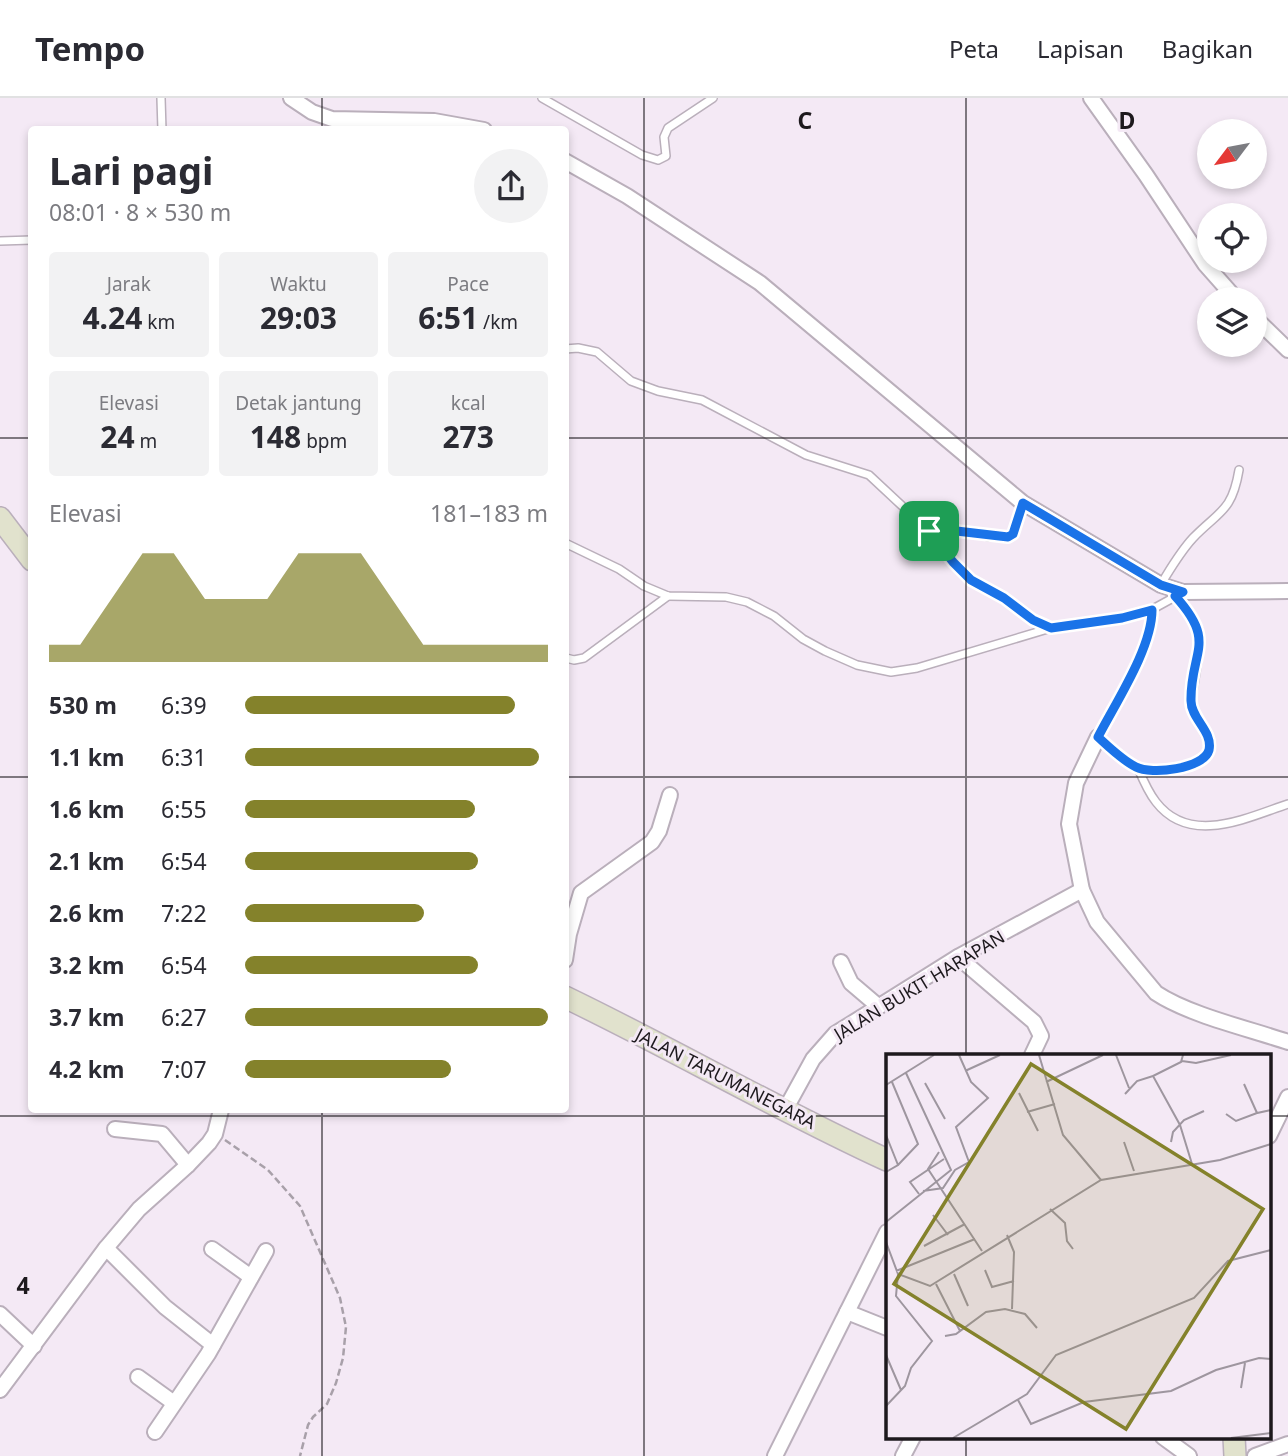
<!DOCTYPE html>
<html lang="id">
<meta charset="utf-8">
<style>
body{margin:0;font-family:"Noto Sans",sans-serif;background:#f2f2f3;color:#2b2b33;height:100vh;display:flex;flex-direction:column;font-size:26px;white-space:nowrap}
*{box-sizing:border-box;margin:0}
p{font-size:23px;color:#7c7c81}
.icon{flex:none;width:38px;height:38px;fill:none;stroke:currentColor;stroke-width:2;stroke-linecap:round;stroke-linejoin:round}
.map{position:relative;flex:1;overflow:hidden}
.panel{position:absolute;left:28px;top:28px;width:541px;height:987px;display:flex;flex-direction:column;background:#fff;border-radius:7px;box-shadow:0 4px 10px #0003}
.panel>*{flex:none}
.needle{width:46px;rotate:238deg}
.fabs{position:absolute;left:1197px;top:21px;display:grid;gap:14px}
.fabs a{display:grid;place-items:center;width:70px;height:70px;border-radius:50%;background:#fff;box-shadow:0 4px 10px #0003;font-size:35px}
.pin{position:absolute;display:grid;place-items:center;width:60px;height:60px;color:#fff;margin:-30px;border-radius:14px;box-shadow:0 4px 10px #0006}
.round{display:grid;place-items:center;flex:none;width:74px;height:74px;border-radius:37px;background:#f2f2f3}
.head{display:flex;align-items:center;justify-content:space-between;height:119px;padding:0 21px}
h1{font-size:38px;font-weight:700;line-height:52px}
.stats{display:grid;grid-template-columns:repeat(3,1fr);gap:10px;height:119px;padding:7px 21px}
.stats div{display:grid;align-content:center;border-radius:7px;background:#f2f2f3;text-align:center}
.stats b{font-size:30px;font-weight:700}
.stats small{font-size:19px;font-weight:400}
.stats p{font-size:19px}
.chart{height:196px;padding:14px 21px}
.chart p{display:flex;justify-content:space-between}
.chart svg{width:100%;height:126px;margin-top:7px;fill:#84822b;opacity:.7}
ul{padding:0 21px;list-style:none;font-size:23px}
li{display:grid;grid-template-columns:112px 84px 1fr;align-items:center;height:52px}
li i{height:18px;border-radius:9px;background:#84822b}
header{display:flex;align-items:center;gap:42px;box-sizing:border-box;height:98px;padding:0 35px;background:#fff;border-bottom:2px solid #e1e1e2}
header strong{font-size:33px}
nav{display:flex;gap:38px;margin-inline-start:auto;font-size:24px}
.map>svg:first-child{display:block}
</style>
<header>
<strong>Tempo</strong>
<nav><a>Peta</a><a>Lapisan</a><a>Bagikan</a></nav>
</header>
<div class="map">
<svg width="1288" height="1358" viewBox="0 0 1288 1358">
<rect width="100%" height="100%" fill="#f4e9f5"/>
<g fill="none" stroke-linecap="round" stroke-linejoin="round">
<defs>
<g id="lane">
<polyline points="161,0 162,32"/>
<polyline points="542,0 642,57 658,62 666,58 664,39 668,30 713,0"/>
<polyline points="0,143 32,142"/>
<polyline points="565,251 578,250 597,254 631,283 658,293 702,302 806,357 869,377 929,433 963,475 981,489 1014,507 1033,522 1050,530"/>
<polyline points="929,433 971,434 989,439 1008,439 1013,436 1023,405"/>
<polyline points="565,445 619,471 644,488 668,498 726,499 747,504 774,518 803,541 825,553 857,567 891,574 917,570 1051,530 1122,520 1151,512 1182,495"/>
<path d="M 1161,486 C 1171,470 1180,454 1193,440 C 1219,413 1232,414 1239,372"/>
<path d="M 1151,512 C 1152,550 1116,604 1098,639 C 1110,649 1124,666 1139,671 C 1157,677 1190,671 1205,660 L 1209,646 L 1191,605 L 1200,549 L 1199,532 L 1190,517 L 1175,498"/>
<polyline points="566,560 574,562 584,560 668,498"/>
<path d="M 1138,670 C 1143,682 1148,694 1156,704 C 1190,748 1246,720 1288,706"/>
</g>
<g id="street">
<polyline points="291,0 312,14 332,21 434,23 484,32"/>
<polyline points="1091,0 1146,77 1205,166 1236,201"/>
<polyline points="565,63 627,98 760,185 1023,405 1161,487 1183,494 1288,493"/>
<polyline points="1255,220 1288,252"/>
<path d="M 1098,639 L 1076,685 L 1069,726 L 1082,792 L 1097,824 L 1156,895 C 1189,917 1250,931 1288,944"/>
<polyline points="958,859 1034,924 1041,938 1032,957"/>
<polyline points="565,862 569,836 581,795 652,744 659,733 670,697"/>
<polyline points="841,864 851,885 878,908"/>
<polyline points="785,1012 813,961 835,936 958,859 1082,792"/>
<polyline points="115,1031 162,1036 188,1067"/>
<polyline points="1269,1038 1288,999"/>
<polyline points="106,1150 165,1209 213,1247"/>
<polyline points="212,1151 251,1179"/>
<polyline points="847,1214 887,1230"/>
<polyline points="0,1216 34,1248"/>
<polyline points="138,1279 174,1305"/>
<polyline points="0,1292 106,1150 139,1111 188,1067 209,1045 215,1036 221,1012"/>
<polyline points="155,1334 208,1256 266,1153"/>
<polyline points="1163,1339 1189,1358"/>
<polyline points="775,1358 887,1134"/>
<polyline points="903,1358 913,1339"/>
<polyline points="1255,1358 1288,1346"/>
</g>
<g id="secondary">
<polyline points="0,420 32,462"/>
<path d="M 565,899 C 673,951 778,1012 887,1062"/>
<polyline points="1234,1339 1235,1358"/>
</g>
</defs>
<use href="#lane" stroke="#baafbb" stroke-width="10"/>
<use href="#street" stroke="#baafbb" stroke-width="18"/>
<use href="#secondary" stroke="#baafbb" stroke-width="24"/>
<polyline stroke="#a8a0a9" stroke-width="2.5" stroke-dasharray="7 3.5" stroke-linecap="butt" points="225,1042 268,1072 300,1108 340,1200 346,1229 343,1260 336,1285 327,1306 313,1319 308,1327 300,1358"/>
<use href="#lane" stroke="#fff" stroke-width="7"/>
<use href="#street" stroke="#fff" stroke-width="14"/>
<use href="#secondary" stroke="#e1e2cd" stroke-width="21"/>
</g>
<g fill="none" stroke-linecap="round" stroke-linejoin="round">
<defs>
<path id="route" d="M 1023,405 L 1161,487 L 1183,494 L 1175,498 C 1218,545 1190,553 1191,603 C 1191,621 1213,633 1209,652 C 1204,671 1151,677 1136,669 C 1122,662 1110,650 1098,639 C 1116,604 1152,550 1152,512 L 1122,520 L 1051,530 L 1033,522 L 1004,500 L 971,482 L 953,464 L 929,433 L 948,432 L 1008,439 L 1013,436 Z"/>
</defs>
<use href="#route" stroke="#fff" stroke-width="14"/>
<use href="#route" stroke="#1a73e8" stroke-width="9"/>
</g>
<path fill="none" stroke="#1d191d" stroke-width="2" stroke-opacity="0.55" d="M 322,0 L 322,32M 644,0 L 644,1358M 966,0 L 966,957M 0,340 L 32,340M 565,340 L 1288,340M 0,679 L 32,679M 565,679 L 1288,679M 322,1012 L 322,1358M 0,1018 L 887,1018M 1269,1018 L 1288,1018M 966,1339 L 966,1358"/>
<g text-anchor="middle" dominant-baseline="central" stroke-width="6" stroke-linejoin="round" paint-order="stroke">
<g font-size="18" fill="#1d191d" stroke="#f4e9f5">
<text transform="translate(919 887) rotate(-31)">JALAN BUKIT HARAPAN</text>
<text transform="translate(726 980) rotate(27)">JALAN TARUMANEGARA</text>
</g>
</g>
<g transform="translate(886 956)">
<rect width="385" height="385" fill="#f4e9f5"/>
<path fill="none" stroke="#9e969f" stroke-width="2" d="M 153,1 L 177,81 L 215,126M 230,1 L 243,34M 297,1 L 295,8 L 267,22 L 294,71 L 306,110M 296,7 L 310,9 L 345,1M 79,17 L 114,1M 6,28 L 32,90 L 12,111M 160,28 L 217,1M 39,29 L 59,65M 358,30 L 371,59 L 385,56M 0,31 L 48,1M 133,39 L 152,77M 239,40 L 251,27 L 267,22M 141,58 L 169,50M 340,60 L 350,67 L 371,59M 0,81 L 12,111 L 0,118M 238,88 L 248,117M 285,88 L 287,78 L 298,66 L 318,57M 53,98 L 42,115 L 96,197M 37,137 L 57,134 L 69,116 L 83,108 L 70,73 L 102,44 L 85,28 L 73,1M 33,140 L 24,128 L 58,105M 164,155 L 179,169 L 181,187 L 187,195M 47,161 L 62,181M 0,168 L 65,116 L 20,19M 121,181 L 128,198 L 126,255M 0,188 L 12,220 L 44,232 L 215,126 L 334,106 L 385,90M 38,192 L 79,170M 99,216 L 106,233 L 128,227M 10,217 L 89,185M 68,220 L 82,252M 50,230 L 74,277M 59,282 L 70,280 L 100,258 L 119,255 L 139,260 L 151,274M 0,301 L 15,336M 355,334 L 359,309M 132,346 L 145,370 L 198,348 L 285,337 L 330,316 L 373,304 L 385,305M 0,352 L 19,332 L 25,314 L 46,287 L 10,242 L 12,220M 67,384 L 141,340 L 170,301 L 308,244 L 342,207 L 385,196M 345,384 L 385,379"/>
<path fill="#84822b" fill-opacity="0.15" stroke="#84822b" stroke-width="3.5" d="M 145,10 L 377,155 L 240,375 L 8,230 Z"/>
<rect width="385" height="385" fill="none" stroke="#1d191d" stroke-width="3.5"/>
</g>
<g font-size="23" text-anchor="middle" font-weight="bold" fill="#1d191d" stroke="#f4e9f5" stroke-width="6" stroke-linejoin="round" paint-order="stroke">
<text x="805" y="31">C</text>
<text x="1127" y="31">D</text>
<text x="23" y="1196">4</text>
</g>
</svg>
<div class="fabs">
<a><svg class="needle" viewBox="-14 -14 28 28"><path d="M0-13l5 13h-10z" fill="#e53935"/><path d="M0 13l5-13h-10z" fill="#7c7c81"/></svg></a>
<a><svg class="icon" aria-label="locate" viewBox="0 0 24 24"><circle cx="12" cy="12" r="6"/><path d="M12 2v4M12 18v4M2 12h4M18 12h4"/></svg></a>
<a><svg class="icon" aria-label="layers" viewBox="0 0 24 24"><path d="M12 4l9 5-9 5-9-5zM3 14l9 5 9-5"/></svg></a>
</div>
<div class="pin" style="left:929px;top:433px;background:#1e9e55"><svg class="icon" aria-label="arrive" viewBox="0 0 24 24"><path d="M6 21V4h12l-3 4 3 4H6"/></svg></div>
<section class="panel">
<div class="head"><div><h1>Lari pagi</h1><p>08:01 · 8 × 530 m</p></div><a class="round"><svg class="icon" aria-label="share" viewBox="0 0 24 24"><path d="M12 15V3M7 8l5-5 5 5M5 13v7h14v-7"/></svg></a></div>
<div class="stats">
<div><p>Jarak</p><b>4.24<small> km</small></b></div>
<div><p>Waktu</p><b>29:03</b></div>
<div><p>Pace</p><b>6:51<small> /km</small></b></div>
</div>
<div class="stats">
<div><p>Elevasi</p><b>24<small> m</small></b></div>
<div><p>Detak jantung</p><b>148<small> bpm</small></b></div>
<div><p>kcal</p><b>273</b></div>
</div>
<div class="chart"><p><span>Elevasi</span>181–183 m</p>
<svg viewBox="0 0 160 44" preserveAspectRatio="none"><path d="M0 44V38L10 38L20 22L30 6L40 6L50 22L60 22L70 22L80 6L90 6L100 6L110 22L120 38L130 38L140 38L150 38L160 38V44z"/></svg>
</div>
<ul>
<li><b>530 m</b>6:39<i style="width:89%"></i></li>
<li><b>1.1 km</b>6:31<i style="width:97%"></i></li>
<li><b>1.6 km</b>6:55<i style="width:76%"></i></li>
<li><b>2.1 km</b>6:54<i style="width:77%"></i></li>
<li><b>2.6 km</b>7:22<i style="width:59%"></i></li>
<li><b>3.2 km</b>6:54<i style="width:77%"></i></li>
<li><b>3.7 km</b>6:27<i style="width:100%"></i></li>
<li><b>4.2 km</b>7:07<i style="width:68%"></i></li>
</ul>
</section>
</div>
